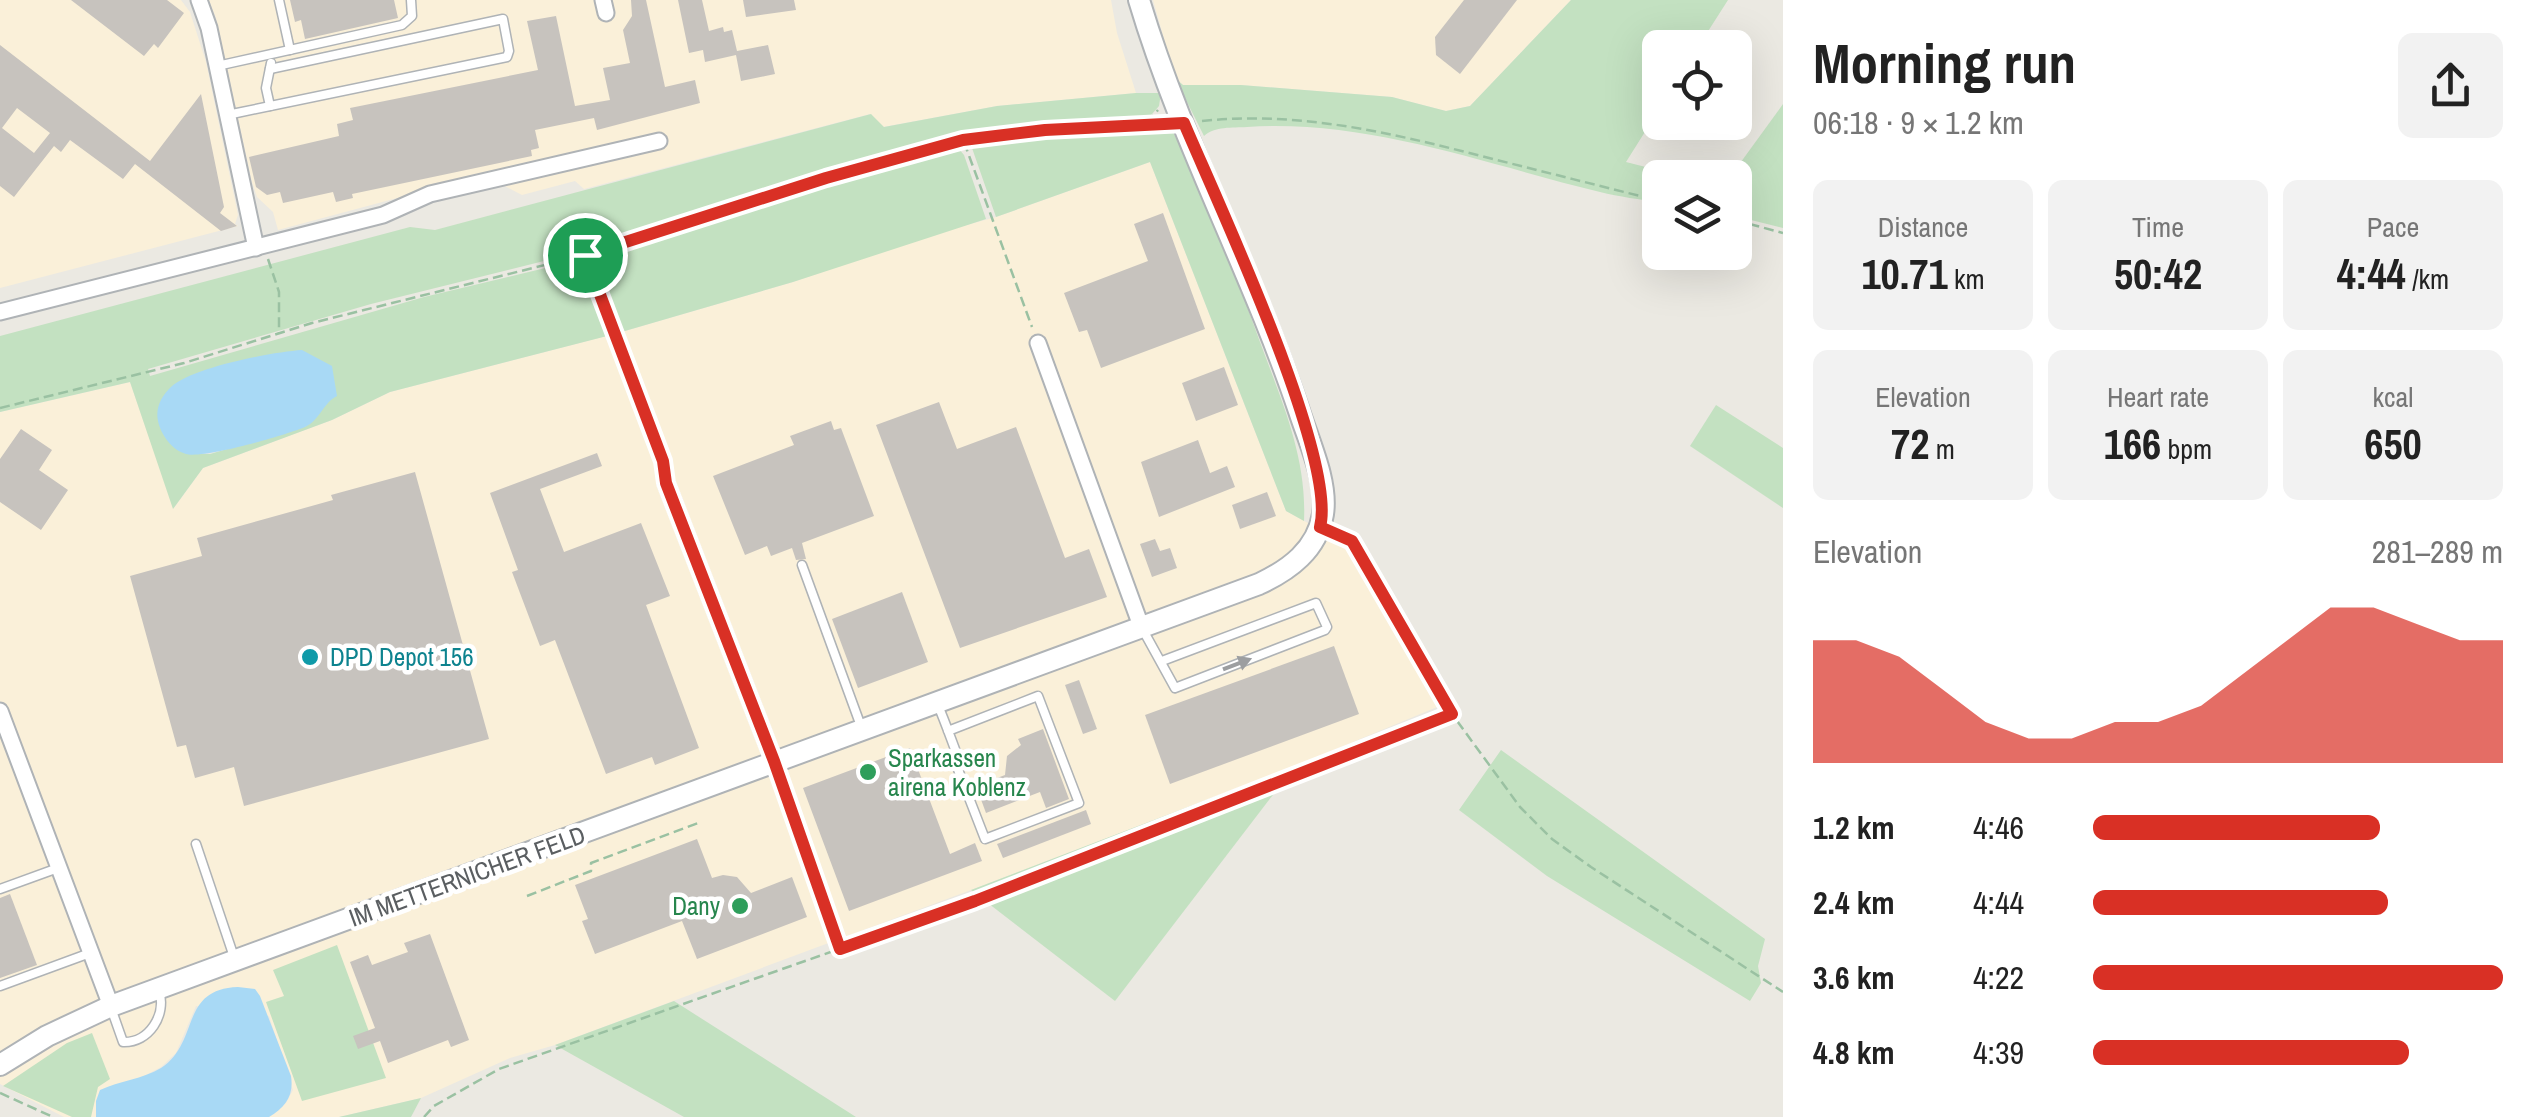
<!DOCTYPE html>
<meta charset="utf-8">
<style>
body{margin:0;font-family:"Archivo Narrow",sans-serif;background:#f2f2f2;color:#222;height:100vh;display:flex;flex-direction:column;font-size:38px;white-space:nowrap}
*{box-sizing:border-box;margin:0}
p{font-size:32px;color:#767676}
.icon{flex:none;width:55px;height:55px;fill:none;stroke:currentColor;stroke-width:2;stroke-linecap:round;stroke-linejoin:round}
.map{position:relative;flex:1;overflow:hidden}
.panel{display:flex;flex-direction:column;background:#fff;width:750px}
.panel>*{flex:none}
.tools{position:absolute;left:1642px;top:30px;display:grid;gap:20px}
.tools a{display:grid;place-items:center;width:110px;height:110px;border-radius:15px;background:#fff;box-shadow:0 10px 40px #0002;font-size:50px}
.pin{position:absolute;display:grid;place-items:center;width:85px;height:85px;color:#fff;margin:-42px;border:5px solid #fff;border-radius:50%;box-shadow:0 2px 10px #0007}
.round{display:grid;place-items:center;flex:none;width:105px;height:105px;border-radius:15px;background:#f2f2f2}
.summary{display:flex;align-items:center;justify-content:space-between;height:170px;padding:0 30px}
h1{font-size:55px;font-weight:700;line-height:75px}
.stats{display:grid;grid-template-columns:repeat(3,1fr);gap:15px;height:170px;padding:10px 30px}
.stats div{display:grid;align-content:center;border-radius:15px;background:#f2f2f2;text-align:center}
.stats b{font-size:42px;font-weight:700}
.stats small{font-size:28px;font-weight:400}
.stats p{font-size:28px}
.chart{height:280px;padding:20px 30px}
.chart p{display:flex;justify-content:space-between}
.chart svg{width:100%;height:180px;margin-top:10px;fill:#d93025;opacity:.7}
ul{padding:0 30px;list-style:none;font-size:32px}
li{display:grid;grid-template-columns:160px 120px 1fr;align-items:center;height:75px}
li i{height:25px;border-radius:12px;background:#d93025}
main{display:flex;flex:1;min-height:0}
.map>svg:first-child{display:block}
</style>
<main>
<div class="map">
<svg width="1783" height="1117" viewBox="0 0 1783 1117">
<rect width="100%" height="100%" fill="#ebe9e2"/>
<g fill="#faf0d9">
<polygon points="0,0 181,0 190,12 206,62 238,215 235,224 238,226 0,288"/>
<polygon points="209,0 1111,0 1117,33 1136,93 997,106 883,127 870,114 584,189 575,181 522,195 483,175 278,230 273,212 257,197 252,182 216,18"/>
<polygon points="1153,0 1571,0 1470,106 1446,111 1392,97 1241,85 1183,85 1175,78"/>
<polygon points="1150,162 1286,511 1348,545 1361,562 1442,705 1295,766 971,890 555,1045 510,1058 421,1098 339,1117 269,1117 286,1103 293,1090 269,1016 196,1006 176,1053 161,1067 96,1101 96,1117 64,1117 0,1084 0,412 130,382 174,508 203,468 332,420 390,392 618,333 793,282 926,236 996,217"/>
</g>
<g fill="#c3e1c1" fill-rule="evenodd">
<path d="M 1571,0 L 1728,0 L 1698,47 L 1660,48 L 1660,108 L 1626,162 L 1685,177 L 1660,178 L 1660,203 C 1640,199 1619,197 1600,192 C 1485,164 1367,119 1247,127 C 1232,128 1215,126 1204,136 L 1175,78 L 1183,85 L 1241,85 L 1392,97 L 1446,111 L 1470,106 Z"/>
<path d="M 1136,93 L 1161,93 L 1159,106 L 1146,121 L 1030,128 L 956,139 L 894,154 L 584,251 L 371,304 L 148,369 L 150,376 L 424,297 L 583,259 L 611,335 L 390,392 L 332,420 L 203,468 L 173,509 L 130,382 L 0,412 L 0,336 L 410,227 L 435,230 L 871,114 L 884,127 L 997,106 ZM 330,399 L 306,426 L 210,454 L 187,454 Z"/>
<polygon points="1783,104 1783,228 1735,216 1735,178 1730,177"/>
<path d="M 1171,128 C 1206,196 1234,270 1260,342 C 1282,402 1307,457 1304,521 L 1286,511 L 1150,162 L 996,217 L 972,148 L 1007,139 Z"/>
<polygon points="951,148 958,148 964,155 986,219 793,282 618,333 590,256 832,180"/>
<polygon points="1716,405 1783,448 1783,508 1690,446"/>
<polygon points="1501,750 1765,939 1758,966 1761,983 1750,1001 1547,876 1459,810"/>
<polygon points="1295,766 1115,1001 971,890"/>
<polygon points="337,945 386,1078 302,1101 266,1002 284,996 273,970"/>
<polygon points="674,1001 856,1117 684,1117 555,1045"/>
<polygon points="92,1033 110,1079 98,1087 91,1117 72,1117 3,1086 67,1043"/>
<polygon points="421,1098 411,1117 339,1117"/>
</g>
<g fill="#a8d9f5">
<path d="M 302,350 L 332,366 L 337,396 C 323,403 320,420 305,427 C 286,435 204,459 186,454 C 172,450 161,435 158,421 C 155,408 162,395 171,387 C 193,367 272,352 302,350 Z"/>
<path d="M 238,987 L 255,989 L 260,996 L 291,1076 C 294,1095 286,1107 269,1117 L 96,1117 L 96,1101 L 100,1090 C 119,1081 143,1079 161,1068 C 200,1043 179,989 238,987 Z"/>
</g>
<g fill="#c7c3be" fill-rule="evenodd">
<polygon points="71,0 167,0 184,13 158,48 154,44 144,56"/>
<polygon points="290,0 394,0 398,18 305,39 301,20 295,22"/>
<polygon points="631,0 646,0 665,87 695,80 700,103 597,130 594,118 535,130 539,148 531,150 532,156 352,194 353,198 336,202 333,192 283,203 280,192 267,195 256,187 249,157 339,136 337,124 353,120 350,108 538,70 527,21 556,16 575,106 610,100 603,68 630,63 623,30 632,16"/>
<polygon points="678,0 702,0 709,31 723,27 724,32 732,30 737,51 768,45 775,74 741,81 736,55 705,62 703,50 689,53"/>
<polygon points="743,0 794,0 796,10 746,17"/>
<polygon points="1464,0 1517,0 1460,74 1436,55 1435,37"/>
<path d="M 0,45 L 150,161 L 201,94 L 224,207 L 220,213 L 237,226 L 221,231 L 135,164 L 123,179 L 70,140 L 61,152 L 54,146 L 14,197 L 0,186 ZM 17,108 L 50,133 L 34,153 L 2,128 Z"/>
<polygon points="1163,213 1205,329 1101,368 1087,330 1079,332 1064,293 1148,261 1134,224"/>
<polygon points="1224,367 1238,405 1196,421 1182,383"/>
<polygon points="939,402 957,449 1016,427 1065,558 1089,549 1107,597 960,648 876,425"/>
<polygon points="831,421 834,430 841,428 874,516 802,543 806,559 796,560 792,548 771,556 767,546 745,555 713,476 794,445 790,436"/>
<polygon points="21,429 52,450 39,470 68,490 41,530 0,502 0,459"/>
<polygon points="1198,440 1210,473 1227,466 1235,487 1159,517 1141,462"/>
<polygon points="597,453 602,466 540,489 564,552 641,523 670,596 646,605 699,748 655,765 652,757 606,774 555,640 540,646 512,572 518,570 490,493"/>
<polygon points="415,472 489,739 244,806 234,767 195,778 186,745 177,747 130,576 202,556 197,538 333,500 331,495"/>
<polygon points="1267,492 1276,516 1240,529 1232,505"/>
<polygon points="1155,539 1160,551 1170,548 1177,568 1152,577 1140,544"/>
<polygon points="902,592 928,662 858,688 832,619"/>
<polygon points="1334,646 1359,714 1170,784 1145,715"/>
<polygon points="1079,680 1097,729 1083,734 1065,685"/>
<polygon points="1043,729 1069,799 1046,808 1040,792 986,813 976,786 1005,775 1007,756 1021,745 1018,739"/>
<polygon points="910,748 950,854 975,843 982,861 849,911 803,788"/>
<polygon points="1086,810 1091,824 1003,858 997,844"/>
<polygon points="697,839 712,878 723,875 737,877 751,893 792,877 807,917 697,959 682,921 595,954 582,921 588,919 575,885"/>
<polygon points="10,894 37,965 0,978 0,898"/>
<polygon points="430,934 469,1040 451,1047 448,1040 388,1063 380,1041 358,1049 353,1036 375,1028 350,962 368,955 372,965 408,952 404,943"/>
</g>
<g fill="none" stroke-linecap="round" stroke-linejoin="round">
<defs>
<g id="service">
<polyline points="279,0 290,50"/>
<polyline points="217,66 402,25 412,16 411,0"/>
<polyline points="270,106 266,88 271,63"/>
<polyline points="227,115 507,57 509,51 503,19 270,69"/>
<polyline points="802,565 862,729"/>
<polyline points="1143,630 1175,688 1325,630 1327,627 1316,603 1162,661"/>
<path d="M 937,703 C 944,719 950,736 956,752 L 952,754 L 985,839 L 1079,803 L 1038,696 L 948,731"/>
<polyline points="196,844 234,957"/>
<polyline points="0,889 58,868"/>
<polyline points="0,986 90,953"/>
<path d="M 111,1008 L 123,1042 C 149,1043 167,1015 159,990"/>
</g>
<g id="minor">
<polyline points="199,0 209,28 256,248"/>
<polyline points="603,0 606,13"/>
<polyline points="0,312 383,215 430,194 659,141"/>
<polyline points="1038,343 1141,626"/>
<polyline points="666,483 774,761"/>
<polyline points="0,711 111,1006"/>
</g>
<path id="tertiary" d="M 0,1065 L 47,1036 L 111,1006 L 1259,584 C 1289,570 1317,550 1323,514 C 1328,482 1309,442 1299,411 C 1252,272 1181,141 1139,0"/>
</defs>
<use href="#service" stroke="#afb3b6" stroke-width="11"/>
<use href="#minor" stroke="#afb3b6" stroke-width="19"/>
<use href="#tertiary" stroke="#afb3b6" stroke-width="24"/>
<g stroke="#9ac1a2" stroke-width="2.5" stroke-dasharray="10 5" stroke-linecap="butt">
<path d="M 1202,121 C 1298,111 1388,132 1481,156 C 1541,171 1600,186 1660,201"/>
<polyline points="1147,123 1158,110"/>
<polyline points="964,142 1032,327"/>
<polyline points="1735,220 1783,233"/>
<polyline points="586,256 664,469"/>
<polyline points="268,259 279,292 279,334"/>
<polyline points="0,408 184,363 312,323 585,255 825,178 963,141 1045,130 1164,124"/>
<polyline points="1337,535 1352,541 1365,560 1452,714 1520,807 1552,839 1591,867 1783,992"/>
<polyline points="781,780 840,947"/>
<polyline points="527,896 591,871 591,863 701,822"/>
<polyline points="0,1093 53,1117"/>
<polyline points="424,1117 434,1106 499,1069 975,901 1452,714"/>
</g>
<use href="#service" stroke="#fff" stroke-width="8"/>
<use href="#minor" stroke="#fff" stroke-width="15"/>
<use href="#tertiary" stroke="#fff" stroke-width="20"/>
</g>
<defs><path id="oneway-solid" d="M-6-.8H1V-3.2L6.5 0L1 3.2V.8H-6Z" transform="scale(2.5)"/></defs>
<use fill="#9c9ea0" href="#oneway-solid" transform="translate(1237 664) rotate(-21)"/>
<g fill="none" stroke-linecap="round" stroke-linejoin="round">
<defs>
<path id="route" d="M 1184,123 C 1216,199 1338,458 1320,527 L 1352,541 L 1452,714 L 975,901 L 840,949 L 774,761 L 666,483 L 663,461 L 585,255 L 826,178 L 963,140 L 1045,130 Z"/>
</defs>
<use href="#route" stroke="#fff" stroke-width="20"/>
<use href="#route" stroke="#d93025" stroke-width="12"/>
</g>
<circle fill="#0f9aa8" stroke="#fff" stroke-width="4" cx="310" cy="657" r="10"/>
<g fill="#2e9e5b" stroke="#fff" stroke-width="4">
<circle cx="868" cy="772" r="10"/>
<circle cx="740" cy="906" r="10"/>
</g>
<g text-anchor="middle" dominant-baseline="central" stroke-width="9" stroke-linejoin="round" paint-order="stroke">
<g font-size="25" fill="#0d838f" stroke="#fff" text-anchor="start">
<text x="330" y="657">DPD Depot 156</text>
</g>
<g font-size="25" fill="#27864d" stroke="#fff" text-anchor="start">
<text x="888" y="758">Sparkassen<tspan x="888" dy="29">airena Koblenz</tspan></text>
<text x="720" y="906" text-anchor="end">Dany</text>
</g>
<g font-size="25" fill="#5a5e61" stroke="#fff">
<text transform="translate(467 876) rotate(-20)">IM METTERNICHER FELD</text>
</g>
</g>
</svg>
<div class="tools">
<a><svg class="icon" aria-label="locate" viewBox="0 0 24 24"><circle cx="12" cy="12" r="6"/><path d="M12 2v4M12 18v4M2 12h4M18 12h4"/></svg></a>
<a><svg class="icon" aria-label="layers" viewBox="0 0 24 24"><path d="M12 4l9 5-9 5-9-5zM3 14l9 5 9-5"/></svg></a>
</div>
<div class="pin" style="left:585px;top:255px;background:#1e9e55"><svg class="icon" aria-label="arrive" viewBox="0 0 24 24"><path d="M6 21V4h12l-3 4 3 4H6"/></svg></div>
</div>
<section class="panel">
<div class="summary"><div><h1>Morning run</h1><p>06:18 · 9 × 1.2 km</p></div><a class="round"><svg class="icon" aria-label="share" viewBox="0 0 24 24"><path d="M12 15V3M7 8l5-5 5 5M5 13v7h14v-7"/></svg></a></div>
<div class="stats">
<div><p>Distance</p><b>10.71<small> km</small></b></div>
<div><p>Time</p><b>50:42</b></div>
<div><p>Pace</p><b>4:44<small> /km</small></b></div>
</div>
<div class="stats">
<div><p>Elevation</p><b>72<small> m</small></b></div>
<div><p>Heart rate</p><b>166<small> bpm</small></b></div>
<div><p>kcal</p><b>650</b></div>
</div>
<div class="chart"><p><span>Elevation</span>281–289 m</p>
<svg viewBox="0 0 160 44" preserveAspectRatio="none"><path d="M0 44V14L10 14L20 18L30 26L40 34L50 38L60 38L70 34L80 34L90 30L100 22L110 14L120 6L130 6L140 10L150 14L160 14V44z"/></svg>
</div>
<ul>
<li><b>1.2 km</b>4:46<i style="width:70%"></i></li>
<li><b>2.4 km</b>4:44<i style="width:72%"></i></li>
<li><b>3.6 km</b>4:22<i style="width:100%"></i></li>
<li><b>4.8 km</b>4:39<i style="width:77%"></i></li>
</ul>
</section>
</main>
